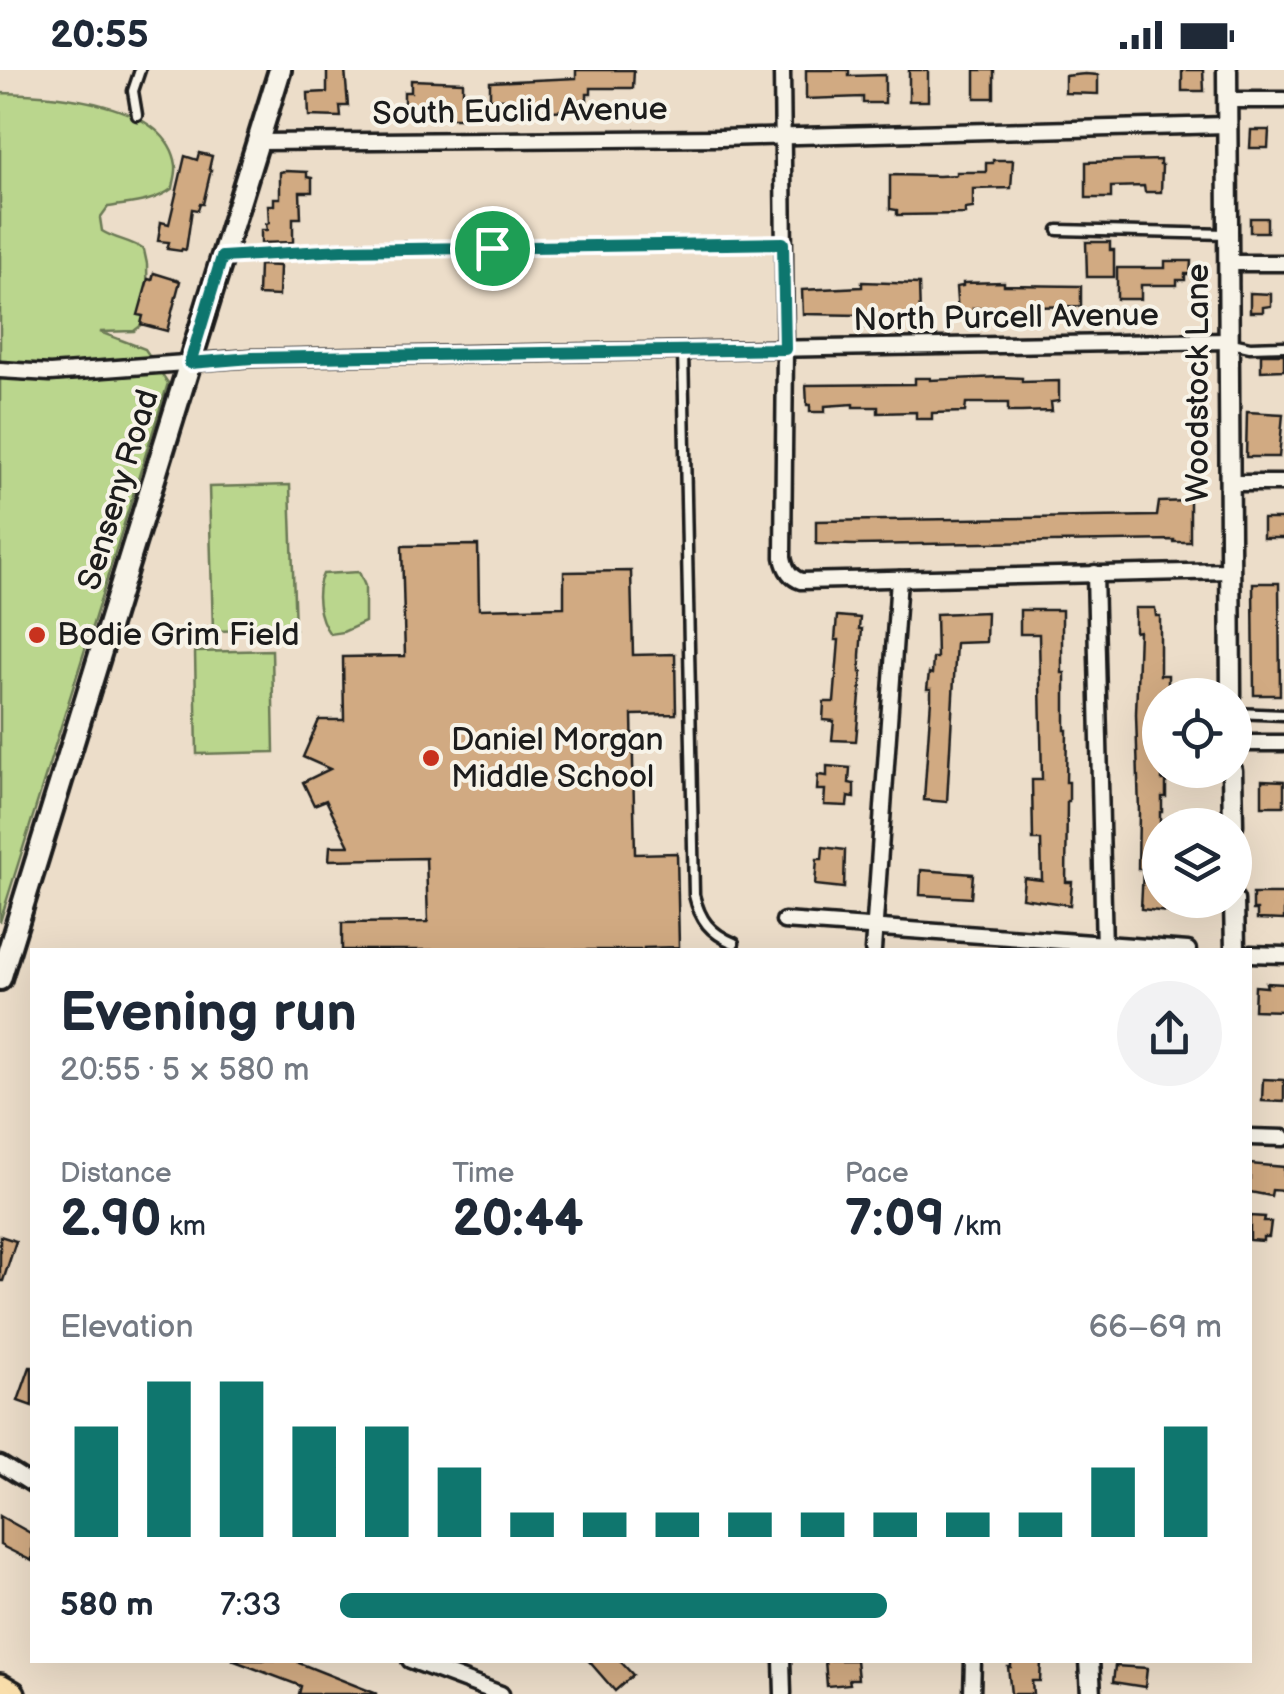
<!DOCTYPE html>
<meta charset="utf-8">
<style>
body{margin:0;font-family:"Balsamiq Sans",sans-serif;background:#f2f2f3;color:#1f2937;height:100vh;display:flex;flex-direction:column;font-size:38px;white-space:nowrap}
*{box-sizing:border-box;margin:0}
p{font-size:32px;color:#747a83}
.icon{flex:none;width:55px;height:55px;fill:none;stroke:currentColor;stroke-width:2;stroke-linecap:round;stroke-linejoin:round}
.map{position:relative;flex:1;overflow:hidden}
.drawer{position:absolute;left:30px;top:878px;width:1222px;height:715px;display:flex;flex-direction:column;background:#fff;border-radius:0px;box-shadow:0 10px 40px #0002}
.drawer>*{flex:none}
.buttons{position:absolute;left:1142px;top:608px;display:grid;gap:20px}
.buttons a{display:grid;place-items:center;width:110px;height:110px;border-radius:50%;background:#fff;box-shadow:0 10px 40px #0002;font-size:50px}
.pin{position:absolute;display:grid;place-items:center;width:85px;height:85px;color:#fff;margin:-42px;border:5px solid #fff;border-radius:50%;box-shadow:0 2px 10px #0007}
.round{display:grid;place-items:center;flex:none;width:105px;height:105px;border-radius:52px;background:#f2f2f3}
.summary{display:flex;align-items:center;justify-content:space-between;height:170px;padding:0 30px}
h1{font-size:55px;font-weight:700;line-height:75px}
.stats{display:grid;grid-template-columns:repeat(3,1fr);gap:15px;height:170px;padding:10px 30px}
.stats div{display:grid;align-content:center}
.stats b{font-size:50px;font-weight:700}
.stats small{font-size:28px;font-weight:400}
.stats p{font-size:28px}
.chart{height:280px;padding:20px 30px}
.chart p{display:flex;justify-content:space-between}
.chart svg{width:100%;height:180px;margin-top:10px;stroke:#0f766e;stroke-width:6}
ul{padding:0 30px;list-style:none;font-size:32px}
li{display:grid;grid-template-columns:160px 120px 1fr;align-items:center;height:75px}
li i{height:25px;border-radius:12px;background:#0f766e}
.status{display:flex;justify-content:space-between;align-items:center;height:70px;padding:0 50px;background:#fff;direction:ltr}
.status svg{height:28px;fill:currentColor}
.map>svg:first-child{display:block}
</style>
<div class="status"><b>20:55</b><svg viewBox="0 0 49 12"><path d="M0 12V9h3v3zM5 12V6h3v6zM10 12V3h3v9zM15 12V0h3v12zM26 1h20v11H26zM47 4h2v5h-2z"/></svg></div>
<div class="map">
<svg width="1284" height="1624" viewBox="0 0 1284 1624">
<rect width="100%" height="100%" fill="#ecddc9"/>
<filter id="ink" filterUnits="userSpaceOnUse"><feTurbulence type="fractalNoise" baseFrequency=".01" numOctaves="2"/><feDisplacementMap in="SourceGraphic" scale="20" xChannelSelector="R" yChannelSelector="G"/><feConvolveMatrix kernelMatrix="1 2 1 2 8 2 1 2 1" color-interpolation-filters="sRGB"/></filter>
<g filter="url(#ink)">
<g fill="#bad68d" stroke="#6b7954" stroke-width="2.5">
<path d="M 0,23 C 50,24 167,31 176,95 C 177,103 174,111 173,118 C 153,133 131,133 108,137 L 100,148 L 102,161 C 116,170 131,170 144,180 L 147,194 L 148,250 L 134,261 L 100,262 L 145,279 L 168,313 L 0,852 Z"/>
<polygon points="290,415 295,559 213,561 209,417"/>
<path d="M 359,502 L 365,516 L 365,552 L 343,562 L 330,564 C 318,548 314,521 323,504 Z"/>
<polygon points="272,580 274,682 197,684 195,582"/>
</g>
<g fill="#d1aa82" stroke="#1c1c1c" stroke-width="2.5">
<polygon points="327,0 345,0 348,36 340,36 341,47 309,46 308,23 327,22"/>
<polygon points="576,0 634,0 633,18 591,18 591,24 587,24 587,30 573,30 571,40 530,42 529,35 506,35 506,29 490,29 490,12 576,8"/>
<polygon points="806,0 849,0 849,6 885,5 885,33 863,33 863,27 806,29"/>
<rect x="909" y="0" width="19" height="31"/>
<rect x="975" y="0" width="19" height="28"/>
<polygon points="1182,0 1203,0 1204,21 1182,21"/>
<polygon points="1085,4 1098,5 1098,24 1065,23 1065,6"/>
<polygon points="411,10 463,12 463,48 441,48 441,44 417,44 417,41 404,40 404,22 411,22"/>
<polygon points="1251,60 1269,60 1268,78 1250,78"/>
<polygon points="199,83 212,86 209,99 211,100 203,134 200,134 198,140 192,139 186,180 182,179 181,181 167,179 169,172 158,171 161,152 169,154 185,86 197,90"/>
<polygon points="993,90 1013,90 1011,118 973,119 973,138 965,139 965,144 897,145 897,140 890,139 890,105 939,106 956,105 956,102 986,102 986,93 993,93"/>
<polygon points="1160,90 1160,95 1162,95 1161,122 1145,122 1144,116 1111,117 1111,128 1086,128 1086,92"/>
<polygon points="285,101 307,102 307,107 312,108 312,122 300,122 301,148 293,148 293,172 261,173 261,160 267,160 266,154 269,153 268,135 274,135 274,128 280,128 280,102"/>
<rect x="1250" y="148" width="17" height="14"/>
<polygon points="1086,172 1110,172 1110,180 1114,180 1114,207 1087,207"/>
<polygon points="1165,191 1191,191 1190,204 1185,204 1185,210 1177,210 1177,215 1141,215 1141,229 1117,229 1117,198 1165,198"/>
<polygon points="259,195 280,196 279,226 258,225"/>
<polygon points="154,203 180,211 167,261 141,254 143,246 138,245 148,209 152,210"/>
<polygon points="862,212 919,214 920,247 880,248 880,257 861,258 861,245 803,244 802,220 862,217"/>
<polygon points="1004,212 1004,215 1081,216 1081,236 973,238 973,243 958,244 956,217 963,216 963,213"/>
<polygon points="1250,223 1271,224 1271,236 1263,237 1263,242 1250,242"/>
<polygon points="1261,284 1284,284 1284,300 1261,301"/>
<polygon points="1001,307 1022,308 1022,312 1059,311 1059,331 1051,332 1052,341 1021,342 1008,342 1008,333 966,333 965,342 932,343 932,349 916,349 916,342 878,343 878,337 853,337 853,334 825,336 825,342 810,342 810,335 807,335 806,315 915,314 915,308 930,308 930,310"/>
<polygon points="1247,342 1283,344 1279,387 1246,387"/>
<polygon points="1190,431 1190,472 1174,472 1174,470 856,475 816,474 816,451 1157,446 1159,432"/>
<rect x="1263" y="449" width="21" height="19"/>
<polygon points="478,475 479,539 564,537 564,502 631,501 633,585 675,584 676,644 632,645 635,784 677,783 679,877 644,878 644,880 342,880 342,853 428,852 426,788 329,790 330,776 349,776 326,730 314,735 303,712 330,699 303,687 319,650 344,650 343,587 405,586 402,476"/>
<polygon points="1253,513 1279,513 1280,625 1254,625"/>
<polygon points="1135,538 1155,538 1156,546 1160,546 1160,605 1168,605 1168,620 1161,620 1160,625 1160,700 1162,700 1162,710 1166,710 1166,727 1162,727 1162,742 1160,742 1160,830 1203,830 1202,846 1141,839 1143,799 1138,799 1139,742 1136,644 1139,561 1135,562"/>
<polygon points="1020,540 1062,540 1062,603 1065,603 1065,660 1067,660 1066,712 1069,712 1069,731 1067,731 1066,812 1072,812 1070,835 1022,828 1024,808 1042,810 1041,770 1033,770 1032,710 1042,710 1039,564 1020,564"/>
<polygon points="987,542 986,572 956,573 947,732 924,730 931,629 931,619 927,619 929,603 932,604 933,588 937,588 936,544"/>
<polygon points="837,546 860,548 859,559 862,559 860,585 860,602 862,602 856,671 832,670 834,651 823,650 824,632 834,632 839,570 835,570"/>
<polygon points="827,696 850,698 849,713 854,714 854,728 848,727 847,736 824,735 825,720 817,720 818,705 827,706"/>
<polygon points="1262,710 1284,711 1284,736 1262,736"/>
<polygon points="823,777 845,780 844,818 815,815 817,789 822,789"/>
<polygon points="921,800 973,804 971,828 920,825"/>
<polygon points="1253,824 1284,824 1284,850 1257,849 1257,840 1253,840"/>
<polygon points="1266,913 1284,914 1284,941 1254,940 1255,916 1267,917"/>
<polygon points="1263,1009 1284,1010 1284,1032 1262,1031"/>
<polygon points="1250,1094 1284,1097 1284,1121 1272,1120 1271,1126 1250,1122"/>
<polygon points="1250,1146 1265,1147 1264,1152 1271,1152 1269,1167 1263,1167 1263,1171 1250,1170"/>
<polygon points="0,1166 16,1171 3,1211 0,1211"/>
<polygon points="30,1297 32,1297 32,1336 18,1331"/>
<polygon points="0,1446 32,1464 32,1491 0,1475"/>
<polygon points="232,1590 300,1590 299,1593 377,1624 299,1624 301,1616"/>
<polygon points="588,1590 619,1590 633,1605 615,1621"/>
<polygon points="825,1590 856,1590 858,1609 849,1609 850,1614 827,1616"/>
<polygon points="1011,1590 1041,1592 1040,1611 1032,1611 1033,1624 1011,1624 1008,1597 1011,1597"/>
<polygon points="1115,1596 1147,1598 1145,1617 1113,1612"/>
</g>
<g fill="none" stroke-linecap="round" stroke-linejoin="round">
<defs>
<g id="service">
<polyline points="137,45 133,21 140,0"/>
<polyline points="1058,160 1227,164"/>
<polyline points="227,187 342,179 783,173"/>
<polyline points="1232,273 1250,277 1284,276"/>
<path d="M 683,280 L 694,825 C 700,850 710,863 734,873"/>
<polyline points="1235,643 1284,645"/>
</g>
<g id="minor">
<path d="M 782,0 L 785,279 L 783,487 C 785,498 789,507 801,511 L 1229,501"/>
<polyline points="1227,30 1284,30"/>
<polyline points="258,72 720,68 1226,55"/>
<polyline points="1227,193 1284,193"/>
<polyline points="0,300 50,303 252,288 1228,271"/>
<polyline points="1228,413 1284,413"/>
<polyline points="1095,503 1104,879"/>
<polyline points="1235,673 1284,673"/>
<polyline points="784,851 1188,880"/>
<polyline points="873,880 899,509"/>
<polyline points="1250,884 1284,885"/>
<polyline points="1250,1067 1284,1068"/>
<polyline points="0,1394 32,1414"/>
<polyline points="410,1590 501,1624"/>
<polyline points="782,1590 783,1624"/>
<polyline points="972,1624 973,1590"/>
</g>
<g id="tertiary">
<polyline points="1227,0 1231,625"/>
<polyline points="1232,700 1233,755"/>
<polyline points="1234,830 1235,880"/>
<polyline points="1089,1590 1091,1624"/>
</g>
<polyline id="secondary" points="0,909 280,0"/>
<polyline id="motorway" points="0,1617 12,1624"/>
</defs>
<use href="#service" stroke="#1c1c1c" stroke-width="15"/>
<use href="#minor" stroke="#1c1c1c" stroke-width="21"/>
<use href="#tertiary" stroke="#1c1c1c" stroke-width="25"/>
<use href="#secondary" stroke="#1c1c1c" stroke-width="28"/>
<use href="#motorway" stroke="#1c1c1c" stroke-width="32"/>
<use href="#service" stroke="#f7f3e8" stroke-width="8"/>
<use href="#minor" stroke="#f7f3e8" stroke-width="14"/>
<use href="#tertiary" stroke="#f7f3e8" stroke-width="18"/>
<use href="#secondary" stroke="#f7f3e8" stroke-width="20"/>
<use href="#motorway" stroke="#f9deab" stroke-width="25"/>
</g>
</g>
<g fill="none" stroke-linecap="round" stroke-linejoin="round" filter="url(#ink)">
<defs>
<polygon id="route" points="783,173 785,279 252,288 190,293 222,187 342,180"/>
</defs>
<use href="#route" stroke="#fff" stroke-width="20"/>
<use href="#route" stroke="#0f766e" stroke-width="12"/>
</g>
<g fill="#c8321e" stroke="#f7f3e8" stroke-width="4">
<circle cx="37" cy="565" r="10"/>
<circle cx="431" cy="688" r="10"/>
</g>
<g text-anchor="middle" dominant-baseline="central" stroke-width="8" stroke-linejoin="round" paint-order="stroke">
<g font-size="32" fill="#1c1c1c" stroke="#f7f3e8">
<text transform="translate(520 42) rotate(-1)">South Euclid Avenue</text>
<text transform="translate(1006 248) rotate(-1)">North Purcell Avenue</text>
<text transform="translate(1198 313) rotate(-90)">Woodstock Lane</text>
<text transform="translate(119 420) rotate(-73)">Senseny Road</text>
</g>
<g font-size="32" fill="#1c1c1c" stroke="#f7f3e8" text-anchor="start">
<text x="57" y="565">Bodie Grim Field</text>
<text x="451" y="670">Daniel Morgan<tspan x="451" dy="37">Middle School</tspan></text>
</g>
</g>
</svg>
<div class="buttons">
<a><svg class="icon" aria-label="locate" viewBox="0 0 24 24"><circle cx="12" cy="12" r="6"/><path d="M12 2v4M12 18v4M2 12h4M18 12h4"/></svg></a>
<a><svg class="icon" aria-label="layers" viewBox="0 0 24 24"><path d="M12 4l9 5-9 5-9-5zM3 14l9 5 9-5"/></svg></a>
</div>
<div class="pin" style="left:492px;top:178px;background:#1e9e55"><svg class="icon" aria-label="arrive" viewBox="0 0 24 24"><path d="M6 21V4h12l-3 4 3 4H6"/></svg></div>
<section class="drawer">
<div class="summary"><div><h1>Evening run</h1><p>20:55 · 5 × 580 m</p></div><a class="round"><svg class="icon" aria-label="share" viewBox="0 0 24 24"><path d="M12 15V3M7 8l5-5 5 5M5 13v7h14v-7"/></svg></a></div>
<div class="stats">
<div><p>Distance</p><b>2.90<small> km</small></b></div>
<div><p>Time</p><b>20:44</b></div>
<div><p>Pace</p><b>7:09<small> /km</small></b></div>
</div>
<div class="chart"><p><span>Elevation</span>66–69 m</p>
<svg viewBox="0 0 160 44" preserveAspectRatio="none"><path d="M5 44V17M15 44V6M25 44V6M35 44V17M45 44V17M55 44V27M65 44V38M75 44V38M85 44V38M95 44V38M105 44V38M115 44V38M125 44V38M135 44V38M145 44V27M155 44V17"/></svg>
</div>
<ul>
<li><b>580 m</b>7:33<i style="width:62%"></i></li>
</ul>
</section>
</div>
